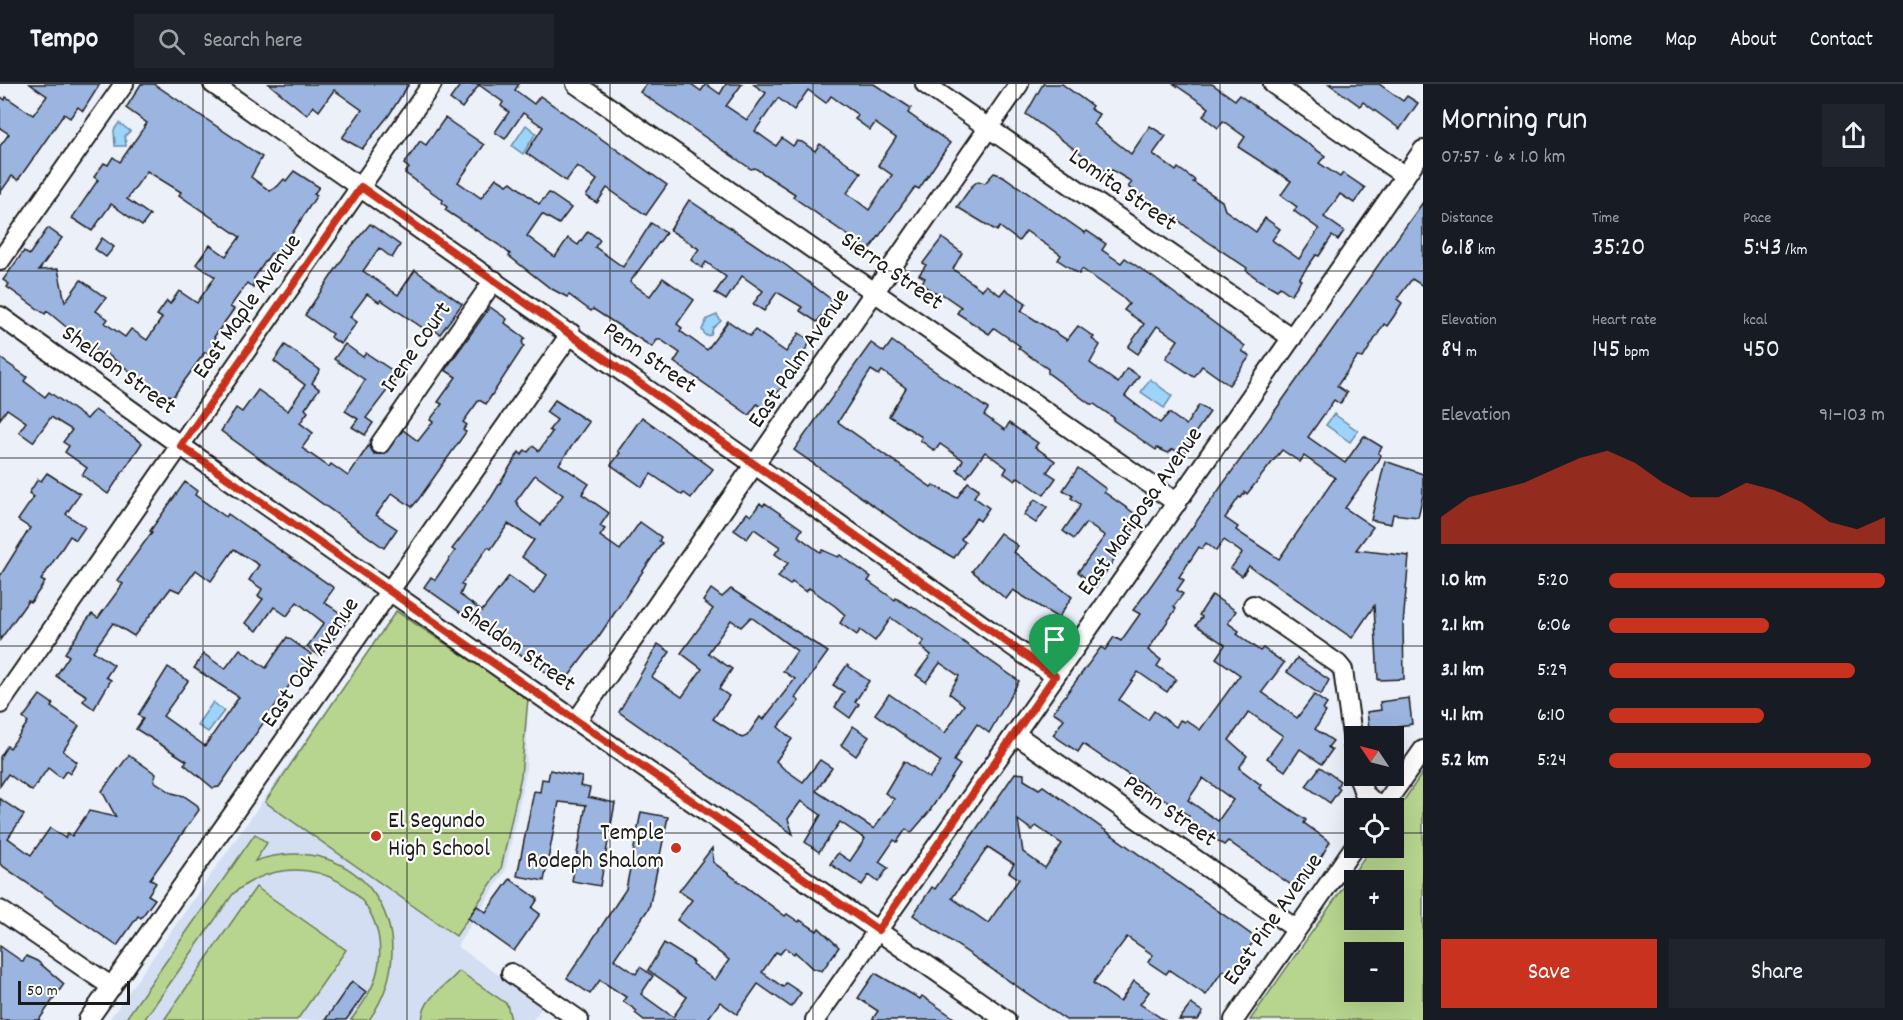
<!DOCTYPE html>
<meta charset="utf-8">
<style>
body{margin:0;font-family:Dekko,sans-serif;background:#20242c;color:#f1f3f6;height:100vh;display:flex;flex-direction:column;font-size:22px;white-space:nowrap}
*{box-sizing:border-box;margin:0}
p{font-size:20px;color:#9ea1a6}
.icon{flex:none;width:33px;height:33px;fill:none;stroke:currentColor;stroke-width:2;stroke-linecap:round;stroke-linejoin:round}
.map{position:relative;flex:1;overflow:hidden}
.side{display:flex;flex-direction:column;background:#171b24;width:480px}
.side>*{flex:none}
.needle{width:39px;rotate:305deg}
.tools{position:absolute;left:1344px;top:642px;display:grid;gap:12px}
.tools a{display:grid;place-items:center;width:60px;height:60px;border-radius:0px;background:#171b24;box-shadow:0 6px 24px #0002;font-size:30px}
.scale{position:absolute;left:18px;bottom:15px;width:112px;box-sizing:border-box;padding-left:6px;border:3px solid #1c1c1c;border-top:0;font-size:16px;line-height:21px;white-space:nowrap;color:#1c1c1c;-webkit-text-stroke:4px #fff;paint-order:stroke}
.pin{position:absolute;display:grid;place-items:center;width:51px;height:51px;color:#fff;margin:-62px -26px;border-radius:50% 50% 50% 0;rotate:-45deg;box-shadow:0 0 6px #0007}
.pin .icon{rotate:45deg}
.round{display:grid;place-items:center;flex:none;width:63px;height:63px;border-radius:0px;background:#20242c}
.head{display:flex;align-items:center;justify-content:space-between;height:102px;padding:0 18px}
h1{font-size:33px;font-weight:600;line-height:45px}
.figures{display:grid;grid-template-columns:repeat(3,1fr);gap:9px;height:102px;padding:6px 18px}
.figures div{display:grid;align-content:center}
.figures b{font-size:26px;font-weight:600}
.figures small{font-size:16px;font-weight:400}
.figures p{font-size:16px}
.chart{height:168px;padding:12px 18px}
.chart p{display:flex;justify-content:space-between}
.chart svg{width:100%;height:108px;margin-top:6px;fill:#c8321e;opacity:.7}
.action{display:flex;gap:12px;margin-top:auto;padding:12px 18px}
.action a{flex:1;height:69px;border-radius:0px;background:#c8321e;color:#fff;font-size:24px;font-weight:600;line-height:69px;text-align:center}
.action a+a{background:#20242c;color:#f1f3f6}
ul{padding:0 18px;list-style:none;font-size:20px}
li{display:grid;grid-template-columns:96px 72px 1fr;align-items:center;height:45px}
li i{height:15px;border-radius:8px;background:#c8321e}
header{display:flex;align-items:center;gap:36px;box-sizing:border-box;height:84px;padding:0 30px;background:#171b24;border-bottom:2px solid #363941}
header strong{font-size:28px}
nav{display:flex;gap:33px;margin-inline-start:auto;font-size:21px}
.search{width:420px;height:54px;background:#20242c;display:flex;align-items:center;gap:15px;box-sizing:border-box;padding:0 21px;border-radius:0px;color:#9ea1a6;font-size:22px}
main{display:flex;flex:1;min-height:0}
.map>svg:first-child{display:block}
</style>
<header>
<strong>Tempo</strong>
<div class="search"><svg class="icon" aria-label="search" viewBox="0 0 24 24"><circle cx="10" cy="10" r="6"/><path d="M15 15l6 6"/></svg>Search here</div>
<nav><a>Home</a><a>Map</a><a>About</a><a>Contact</a></nav>
</header>
<main>
<div class="map">
<svg width="1423" height="936" viewBox="0 0 1423 936">
<rect width="100%" height="100%" fill="#ebf0f9"/>
<filter id="ink" filterUnits="userSpaceOnUse"><feTurbulence type="fractalNoise" baseFrequency=".0167" numOctaves="2"/><feDisplacementMap in="SourceGraphic" scale="12" xChannelSelector="R" yChannelSelector="G"/><feConvolveMatrix kernelMatrix="1 2 1 2 8 2 1 2 1" color-interpolation-filters="sRGB"/></filter>
<g filter="url(#ink)">
<polygon fill="#d3def2" points="396,527 528,614 526,688 505,787 457,862 543,922 533,936 109,936"/>
<g fill="#b7d58e" stroke="#6a7855" stroke-width="1.5" fill-rule="evenodd">
<polygon points="396,527 528,614 521,692 501,785 456,852 265,718"/>
<path d="M 1423,688 L 1423,936 L 1250,936 L 1371,764 L 1394,764 L 1394,731 ZM 1394,796 L 1394,836 L 1354,836 L 1354,796 ZM 1394,868 L 1394,908 L 1354,908 L 1354,868 Z"/>
<path d="M 255,750 L 267,759 L 255,777 C 359,742 431,847 369,936 L 351,936 C 361,922 371,909 376,892 C 400,807 300,752 233,810 L 144,936 L 125,936 Z"/>
<polygon points="256,803 346,866 297,936 164,936"/>
<path d="M 459,887 L 507,920 L 511,936 L 422,936 C 424,911 446,904 459,887 Z"/>
</g>
<g fill="#9dd4fc" stroke="#698aa2" stroke-width="1.5">
<polygon points="119,39 130,47 125,52 126,62 115,62 114,46"/>
<polygon points="526,41 536,49 523,70 512,62"/>
<polygon points="717,231 721,237 713,244 711,251 706,252 702,246 707,235"/>
<polygon points="1150,295 1172,312 1164,324 1141,308"/>
<polygon points="1334,330 1358,347 1350,358 1326,341"/>
<polygon points="213,618 224,627 208,648 197,641"/>
</g>
<g fill="#9bb4e0" stroke="#1c1c1c" stroke-width="1.5" fill-rule="evenodd">
<polygon points="30,0 100,0 83,27 78,23 70,34 64,30 18,96 12,92 0,109 0,62 9,50 0,44 0,12 5,16 6,13 33,31 47,12"/>
<polygon points="141,0 154,0 262,73 251,93 270,107 278,102 284,95 286,97 294,87 319,103 314,110 317,111 293,148 276,170 271,169 254,194 253,204 247,199 230,223 234,225 214,253 219,258 210,270 205,268 172,314 169,311 167,315 103,267 101,270 83,257 47,227 45,230 7,203 9,200 3,196 24,167 29,171 48,144 62,154 39,186 58,185 65,218 81,196 106,214 96,227 108,235 105,239 125,253 131,245 147,256 162,234 157,231 167,217 170,220 179,207 197,219 215,193 196,180 210,161 226,172 240,153 179,111 181,108 147,87 127,115 150,131 142,142 111,120 92,147 72,134 98,96 94,93 104,79 108,81 113,73 120,78 147,39 126,24"/>
<polygon points="269,0 409,0 389,31 362,65 342,54 362,26 334,6 319,27 313,22 307,31"/>
<polygon points="461,0 519,0 515,6 534,20 540,12 667,101 646,131 607,104 597,119 586,112 597,96 577,82 566,97 526,69 543,43 523,29 505,55 495,48 509,28 501,22 503,18 479,1 462,24 450,15"/>
<path d="M 646,0 L 691,0 L 701,7 L 706,0 L 720,10 L 726,0 L 742,0 L 726,22 L 747,36 L 766,9 L 753,0 L 874,0 L 911,24 L 908,29 L 950,59 L 919,105 L 915,103 L 869,166 L 793,113 L 795,110 L 755,84 L 751,85 L 640,8 ZM 808,6 L 826,19 L 831,12 L 858,31 L 855,35 L 870,46 L 875,39 L 896,54 L 878,81 L 892,91 L 869,126 L 847,109 L 861,89 L 846,78 L 820,60 L 815,67 L 802,58 L 797,57 L 793,62 L 782,54 L 776,62 L 755,47 L 778,14 L 794,26 Z"/>
<polygon points="1043,0 1062,0 1092,22 1090,25 1099,30 1093,40 1131,70 1150,42 1166,52 1153,70 1176,87 1178,84 1195,96 1193,98 1222,117 1225,126 1256,148 1265,134 1280,145 1272,156 1299,175 1319,145 1294,127 1297,123 1281,111 1291,97 1238,63 1245,53 1223,37 1218,44 1203,32 1209,24 1174,0 1212,0 1235,16 1239,11 1325,72 1319,79 1340,93 1343,89 1365,104 1354,119 1340,110 1324,133 1344,147 1338,156 1332,152 1319,172 1316,171 1299,195 1301,196 1291,211 1280,203 1277,206 1259,196 1246,186 1247,184 1189,145 1171,130 1170,132 1128,103 1132,98 1112,86 1109,90 1026,30"/>
<polygon points="1329,0 1379,0 1403,17 1407,12 1418,19 1400,45 1363,18 1360,22"/>
<polygon points="445,34 484,61 458,98 481,114 496,94 507,101 511,98 539,120 549,109 571,124 559,140 542,130 527,152 555,173 568,154 578,161 588,147 600,156 595,163 623,183 651,139 666,149 630,198 650,212 663,194 694,216 677,240 682,244 680,247 707,266 728,237 750,252 755,246 786,268 799,249 811,257 766,327 757,320 749,331 674,278 680,269 661,256 657,256 652,263 593,225 591,227 569,211 567,213 550,204 509,172 510,170 499,161 445,126 447,123 442,119 443,116 405,89 409,84 404,80 420,57 426,61"/>
<polygon points="994,89 1003,92 1085,149 1087,147 1106,160 1102,166 1121,179 1125,174 1154,194 1245,262 1242,267 1250,272 1229,301 1202,282 1194,293 1166,274 1178,256 1157,242 1138,270 1128,263 1144,240 1124,226 1129,220 1122,213 1082,185 1079,190 1058,176 1061,171 1026,147 1019,157 1000,143 997,147 957,123 972,102 978,97 985,99"/>
<polygon points="689,116 787,182 832,216 817,238 800,227 802,223 777,208 764,227 753,220 763,207 742,192 726,216 715,209 726,193 706,178 702,184 691,176 699,165 670,146"/>
<path d="M 1423,118 L 1423,202 L 1412,195 L 1397,215 L 1402,219 L 1394,232 L 1387,242 L 1384,240 L 1363,274 L 1357,273 L 1337,302 L 1347,309 L 1340,320 L 1334,316 L 1308,353 L 1345,379 L 1364,352 L 1382,363 L 1378,369 L 1381,371 L 1379,376 L 1345,424 L 1373,443 L 1356,466 L 1409,472 L 1403,541 L 1404,595 L 1378,596 L 1374,522 L 1352,554 L 1249,482 L 1242,492 L 1231,484 L 1242,469 L 1224,456 L 1216,467 L 1206,459 L 1202,465 L 1199,463 L 1179,493 L 1184,496 L 1177,506 L 1183,510 L 1174,522 L 1176,525 L 1148,566 L 1161,576 L 1157,582 L 1176,595 L 1167,608 L 1138,588 L 1119,616 L 1148,636 L 1154,627 L 1176,643 L 1180,636 L 1184,638 L 1186,636 L 1200,646 L 1240,591 L 1216,574 L 1225,561 L 1196,541 L 1202,533 L 1199,531 L 1212,511 L 1236,527 L 1228,539 L 1239,547 L 1237,550 L 1260,567 L 1263,564 L 1284,579 L 1262,608 L 1297,634 L 1314,611 L 1327,620 L 1323,626 L 1326,628 L 1315,645 L 1333,657 L 1328,663 L 1332,666 L 1322,680 L 1300,665 L 1285,687 L 1267,674 L 1283,652 L 1249,628 L 1229,656 L 1247,672 L 1239,684 L 1261,701 L 1259,704 L 1306,736 L 1304,739 L 1330,758 L 1314,785 L 1297,805 L 1228,757 L 1224,761 L 1187,735 L 1189,732 L 1083,660 L 1078,668 L 1053,651 L 1064,635 L 1053,628 L 1101,563 L 1105,566 L 1114,553 L 1121,557 L 1140,530 L 1133,526 L 1140,517 ZM 1282,366 L 1300,378 L 1304,372 L 1335,394 L 1279,475 L 1236,446 L 1238,443 L 1225,434 L 1239,413 L 1241,414 L 1245,408 L 1247,410 ZM 1203,694 L 1233,716 L 1218,737 L 1188,716 Z"/>
<polygon points="370,140 400,161 392,174 379,164 363,187 398,211 415,186 462,220 440,250 429,242 426,246 381,216 379,218 367,210 350,233 357,238 341,260 330,253 332,250 305,231 350,164"/>
<polygon points="102,154 114,163 106,173 95,165"/>
<polygon points="942,154 962,169 953,185 982,206 986,201 1000,211 1005,205 1026,219 1021,227 1067,256 1078,242 1094,253 1092,255 1100,261 1090,279 1118,299 1127,284 1139,292 1125,312 1160,339 1169,329 1186,341 1199,321 1210,328 1188,359 1191,361 1183,371 1173,365 1168,369 1157,364 1156,366 1113,336 1114,334 1094,320 1090,320 1048,289 1048,285 1018,264 1020,262 994,244 989,250 957,229 961,223 942,210 940,212 921,200 925,194 919,191 926,181 923,179"/>
<polygon points="490,223 507,235 505,239 525,254 522,258 524,262 486,320 479,316 463,338 467,341 463,346 466,348 418,416 412,423 392,409 376,431 397,445 384,464 221,347 236,324 242,328 258,306 288,327 305,301 274,277 285,261 320,286 312,299 319,305 305,325 308,328 300,339 313,349 302,364 329,383 331,380 348,392 369,361 374,370 384,370 403,346 418,357 433,338 430,336 442,320 438,318 456,293 445,286"/>
<polygon points="892,257 988,325 984,331 1005,346 1009,339 1038,359 1035,363 1055,377 1047,388 1056,394 1044,411 1018,393 1015,397 1004,389 1007,384 985,368 967,393 957,386 963,376 940,360 935,367 920,356 922,353 889,332 906,304 882,287 879,291 871,286 838,338 931,403 933,401 957,414 968,398 979,405 974,413 989,424 980,437 976,434 961,455 965,458 954,474 921,455 794,366 871,259 884,268"/>
<polygon points="345,260 363,273 366,269 399,291 366,334 373,339 365,351 352,343 358,335 345,327 365,296 334,275"/>
<polygon points="0,274 27,293 24,297 45,313 49,308 87,335 95,326 142,359 108,410 82,391 87,384 65,368 69,362 63,358 72,346 51,333 33,358 19,348 26,338 7,325 0,335"/>
<path d="M 555,316 L 589,338 L 559,380 L 589,400 L 582,410 L 609,429 L 600,442 L 605,445 L 600,452 L 620,466 L 640,438 L 661,453 L 659,457 L 662,459 L 599,552 L 569,592 L 566,590 L 560,598 L 424,503 L 431,493 L 435,496 L 455,467 L 452,465 L 491,414 L 519,368 L 522,371 L 525,366 L 528,368 L 533,362 L 539,367 L 552,348 L 549,346 L 557,336 L 546,328 ZM 535,391 L 563,411 L 541,441 L 522,427 L 516,417 ZM 508,440 L 534,456 L 522,473 L 547,491 L 534,510 L 509,492 L 482,527 L 460,511 L 464,502 L 461,500 L 488,463 L 491,465 Z"/>
<polygon points="642,333 713,385 691,414 684,409 682,411 651,390 642,403 611,381 620,369 618,367"/>
<polygon points="1385,377 1423,390 1423,411 1418,433 1393,430 1391,440 1371,436"/>
<polygon points="1078,384 1106,405 1104,408 1141,434 1096,503 1078,488 1105,452 1086,439 1074,455 1063,447 1079,424 1080,420 1071,414 1073,412 1063,406"/>
<polygon points="47,389 80,410 66,430 85,443 76,456 70,452 41,496 45,498 31,518 28,517 0,556 0,492 30,444 18,436 34,413 29,409 38,395 41,397"/>
<polygon points="185,398 197,407 195,411 226,433 228,430 334,504 324,518 349,535 320,572 307,563 324,539 297,518 287,532 274,523 257,547 245,539 263,515 258,512 262,505 249,496 259,481 234,465 211,497 196,486 180,508 171,504 134,552 113,539 93,567 114,581 106,593 111,596 94,625 83,617 87,612 56,592 69,572 65,569 87,536 92,530 98,534 123,500 117,496 152,448 150,447"/>
<polygon points="1035,415 1047,423 1036,439 1024,431"/>
<path d="M 760,419 L 763,422 L 765,419 L 802,445 L 798,452 L 820,468 L 822,466 L 838,473 L 840,471 L 871,493 L 868,497 L 895,516 L 896,514 L 910,523 L 912,522 L 1019,597 L 989,649 L 977,640 L 963,661 L 954,677 L 960,681 L 929,728 L 911,749 L 906,745 L 897,758 L 894,756 L 879,778 L 888,784 L 878,798 L 869,791 L 862,801 L 830,780 L 838,769 L 850,777 L 865,755 L 840,738 L 819,768 L 805,758 L 821,731 L 801,717 L 788,735 L 793,750 L 619,628 L 658,560 L 670,568 L 652,593 L 682,613 L 702,585 L 681,569 L 713,525 L 703,517 L 711,505 L 722,513 L 731,505 L 828,568 L 795,614 L 799,617 L 778,643 L 792,655 L 776,677 L 783,684 L 803,698 L 820,676 L 832,684 L 816,707 L 874,745 L 894,715 L 885,709 L 904,677 L 929,694 L 941,678 L 875,630 L 889,610 L 945,649 L 964,621 L 949,609 L 959,592 L 940,579 L 926,598 L 916,591 L 931,571 L 920,562 L 924,557 L 891,534 L 875,557 L 860,546 L 857,551 L 840,539 L 845,531 L 835,522 L 809,504 L 806,508 L 792,498 L 790,501 L 778,493 L 788,479 L 775,470 L 780,463 L 754,445 L 747,455 L 734,446 L 747,429 L 751,432 ZM 751,533 L 797,567 L 783,587 L 795,595 L 763,636 L 760,633 L 747,652 L 742,654 L 713,635 L 729,612 L 719,605 L 732,585 L 708,569 L 731,536 L 741,543 Z"/>
<polygon points="1000,449 1018,462 1014,468 1072,513 1058,534 1013,506 1006,515 972,487"/>
<polygon points="287,553 311,570 219,703 213,704 184,680 187,677 136,645 143,635 138,631 168,583 188,597 163,632 205,662 239,613 194,584 204,570 225,585 240,565 266,584"/>
<polygon points="1297,574 1329,596 1321,611 1287,588"/>
<polygon points="847,581 869,597 855,618 859,620 850,634 835,623 844,608 833,601"/>
<polygon points="40,611 53,620 51,623 79,642 63,667 77,678 70,690 66,687 61,694 48,684 32,707 8,690 0,702 0,673 7,662 10,664 28,638 23,634"/>
<polygon points="1409,614 1412,640 1398,642 1399,650 1370,652 1367,628 1381,626 1380,618"/>
<polygon points="853,642 869,653 856,672 841,661"/>
<polygon points="129,671 156,690 154,697 172,709 184,712 197,721 199,726 150,795 156,799 148,811 155,815 141,834 138,832 117,862 0,780 0,715 24,731 8,754 31,771 50,744 65,754 68,749 72,752 89,727 116,733 102,707"/>
<polygon points="1320,683 1340,697 1337,703 1340,705 1330,719 1306,702"/>
<polygon points="550,686 582,693 580,702 590,704 588,713 615,719 600,802 572,797 586,721 559,718 544,797 517,792 534,707 540,708 542,695 548,696"/>
<path d="M 1015,689 L 1024,690 L 1024,696 L 1039,705 L 1043,702 L 1256,854 L 1230,891 L 1223,886 L 1206,911 L 1169,886 L 1166,890 L 1148,878 L 1153,871 L 1127,853 L 1093,899 L 1120,918 L 1134,897 L 1149,908 L 1140,920 L 1164,936 L 1066,936 L 913,831 L 932,803 L 935,805 ZM 1018,736 L 1032,746 L 1036,742 L 1062,760 L 1045,784 L 1023,768 ZM 988,763 L 1014,780 L 1009,788 L 1019,795 L 988,839 L 952,814 Z"/>
<polygon points="641,728 668,733 649,824 614,875 636,890 640,883 653,892 641,910 673,933 687,913 648,886 664,859 693,877 692,880 715,896 729,876 677,836 692,816 679,807 712,764 713,778 785,832 787,830 799,838 800,836 817,847 819,844 839,863 822,887 812,884 795,868 794,870 785,864 780,870 776,868 762,888 783,903 786,899 801,909 791,923 758,900 737,930 720,918 707,936 644,936 635,929 637,927 623,917 626,913 600,896 590,910 567,894 626,805"/>
<polygon points="510,795 538,815 532,824 540,830 514,867 468,834 477,822 486,828"/>
<polygon points="0,862 23,878 26,872 37,877 64,900 39,936 0,936"/>
<polygon points="875,889 920,915 922,912 957,936 872,936 878,927 858,914"/>
<polygon points="352,897 366,908 346,936 325,936"/>
<polygon points="1191,920 1203,928 1198,936 1179,936"/>
</g>
<g fill="none" stroke-linecap="round" stroke-linejoin="round">
<defs>
<g id="minor">
<polyline points="213,0 1055,592"/>
<polyline points="576,0 1177,419"/>
<polyline points="925,0 1292,254"/>
<polyline points="1273,0 1405,92"/>
<polyline points="0,177 124,0"/>
<polyline points="0,232 181,362 1006,936"/>
<polyline points="380,360 494,196"/>
<polyline points="1253,521 1338,580 1343,586 1354,666"/>
<polyline points="0,620 432,0"/>
<polyline points="577,636 1019,0"/>
<polyline points="1015,650 1296,845"/>
<polyline points="1358,692 1364,709 1380,724"/>
<polyline points="1382,724 1423,666"/>
<polyline points="0,826 112,903"/>
<polyline points="511,889 579,936"/>
<polyline points="88,936 571,249"/>
<polyline points="815,936 1423,66"/>
<polyline points="1234,936 1354,763"/>
</g>
</defs>
<use href="#minor" stroke="#1c1c1c" stroke-width="22"/>
<use href="#minor" stroke="#fff" stroke-width="18"/>
</g>
</g>
<g fill="none" stroke-linecap="round" stroke-linejoin="round" filter="url(#ink)">
<defs>
<polygon id="route" points="361,103 1055,592 878,846 181,362"/>
</defs>
<use href="#route" stroke="#fff" stroke-width="12"/>
<use href="#route" stroke="#c8321e" stroke-width="8"/>
</g>
<path fill="none" stroke="#1c1c1c" stroke-width="1.5" stroke-opacity="0.55" d="M 203,0 L 203,936M 407,0 L 407,936M 610,0 L 610,936M 813,0 L 813,936M 1016,0 L 1016,936M 1220,0 L 1220,936M 0,187 L 1423,187M 0,374 L 1423,374M 0,562 L 1423,562M 0,749 L 1354,749M 1394,749 L 1423,749"/>
<g fill="#c8321e" stroke="#fff" stroke-width="2">
<circle cx="376" cy="752" r="6"/>
<circle cx="676" cy="764" r="6"/>
</g>
<g text-anchor="middle" dominant-baseline="central" stroke-width="4.5" stroke-linejoin="round" paint-order="stroke">
<g font-size="24" fill="#1c1c1c" stroke="#fff">
<text transform="translate(1122 107) rotate(35)">Lomita Street</text>
<text transform="translate(891 188) rotate(35)">Sierra Street</text>
<text transform="translate(248 223) rotate(-55)">East Maple Avenue</text>
<text transform="translate(417 264) rotate(-55)">Irene Court</text>
<text transform="translate(649 275) rotate(35)">Penn Street</text>
<text transform="translate(800 275) rotate(-56)">East Palm Avenue</text>
<text transform="translate(118 287) rotate(36)">Sheldon Street</text>
<text transform="translate(1141 428) rotate(-55)">East Mariposa Avenue</text>
<text transform="translate(517 565) rotate(35)">Sheldon Street</text>
<text transform="translate(311 579) rotate(-55)">East Oak Avenue</text>
<text transform="translate(1169 728) rotate(35)">Penn Street</text>
<text transform="translate(1274 836) rotate(-55)">East Pine Avenue</text>
</g>
<g font-size="24" fill="#1c1c1c" stroke="#fff" text-anchor="start">
<text x="388" y="738">El Segundo<tspan x="388" dy="28">High School</tspan></text>
<text x="664" y="750" text-anchor="end">Temple<tspan x="664" dy="28">Rodeph Shalom</tspan></text>
</g>
</g>
</svg>
<div class="tools">
<a><svg class="needle" viewBox="-14 -14 28 28"><path d="M0-13l5 13h-10z" fill="#e53935"/><path d="M0 13l5-13h-10z" fill="#9ea1a6"/></svg></a>
<a><svg class="icon" aria-label="locate" viewBox="0 0 24 24"><circle cx="12" cy="12" r="6"/><path d="M12 2v4M12 18v4M2 12h4M18 12h4"/></svg></a>
<a>+</a>
<a>−</a>
</div>
<div class="scale">50 m</div>
<div class="pin" style="left:1055px;top:592px;background:#1e9e55"><svg class="icon" aria-label="arrive" viewBox="0 0 24 24"><path d="M6 21V4h12l-3 4 3 4H6"/></svg></div>
</div>
<section class="side">
<div class="head"><div><h1>Morning run</h1><p>07:57 · 6 × 1.0 km</p></div><a class="round"><svg class="icon" aria-label="share" viewBox="0 0 24 24"><path d="M12 15V3M7 8l5-5 5 5M5 13v7h14v-7"/></svg></a></div>
<div class="figures">
<div><p>Distance</p><b>6.18<small> km</small></b></div>
<div><p>Time</p><b>35:20</b></div>
<div><p>Pace</p><b>5:43<small> /km</small></b></div>
</div>
<div class="figures">
<div><p>Elevation</p><b>84<small> m</small></b></div>
<div><p>Heart rate</p><b>145<small> bpm</small></b></div>
<div><p>kcal</p><b>450</b></div>
</div>
<div class="chart"><p><span>Elevation</span>91–103 m</p>
<svg viewBox="0 0 160 44" preserveAspectRatio="none"><path d="M0 44V33L10 25L20 22L30 19L40 14L50 9L60 6L70 11L80 19L90 25L100 25L110 19L120 22L130 27L140 35L150 38L160 33V44z"/></svg>
</div>
<ul>
<li><b>1.0 km</b>5:20<i style="width:100%"></i></li>
<li><b>2.1 km</b>6:06<i style="width:58%"></i></li>
<li><b>3.1 km</b>5:29<i style="width:89%"></i></li>
<li><b>4.1 km</b>6:10<i style="width:56%"></i></li>
<li><b>5.2 km</b>5:24<i style="width:95%"></i></li>
</ul>
<div class="action"><a>Save</a><a>Share</a></div>
</section>
</main>
